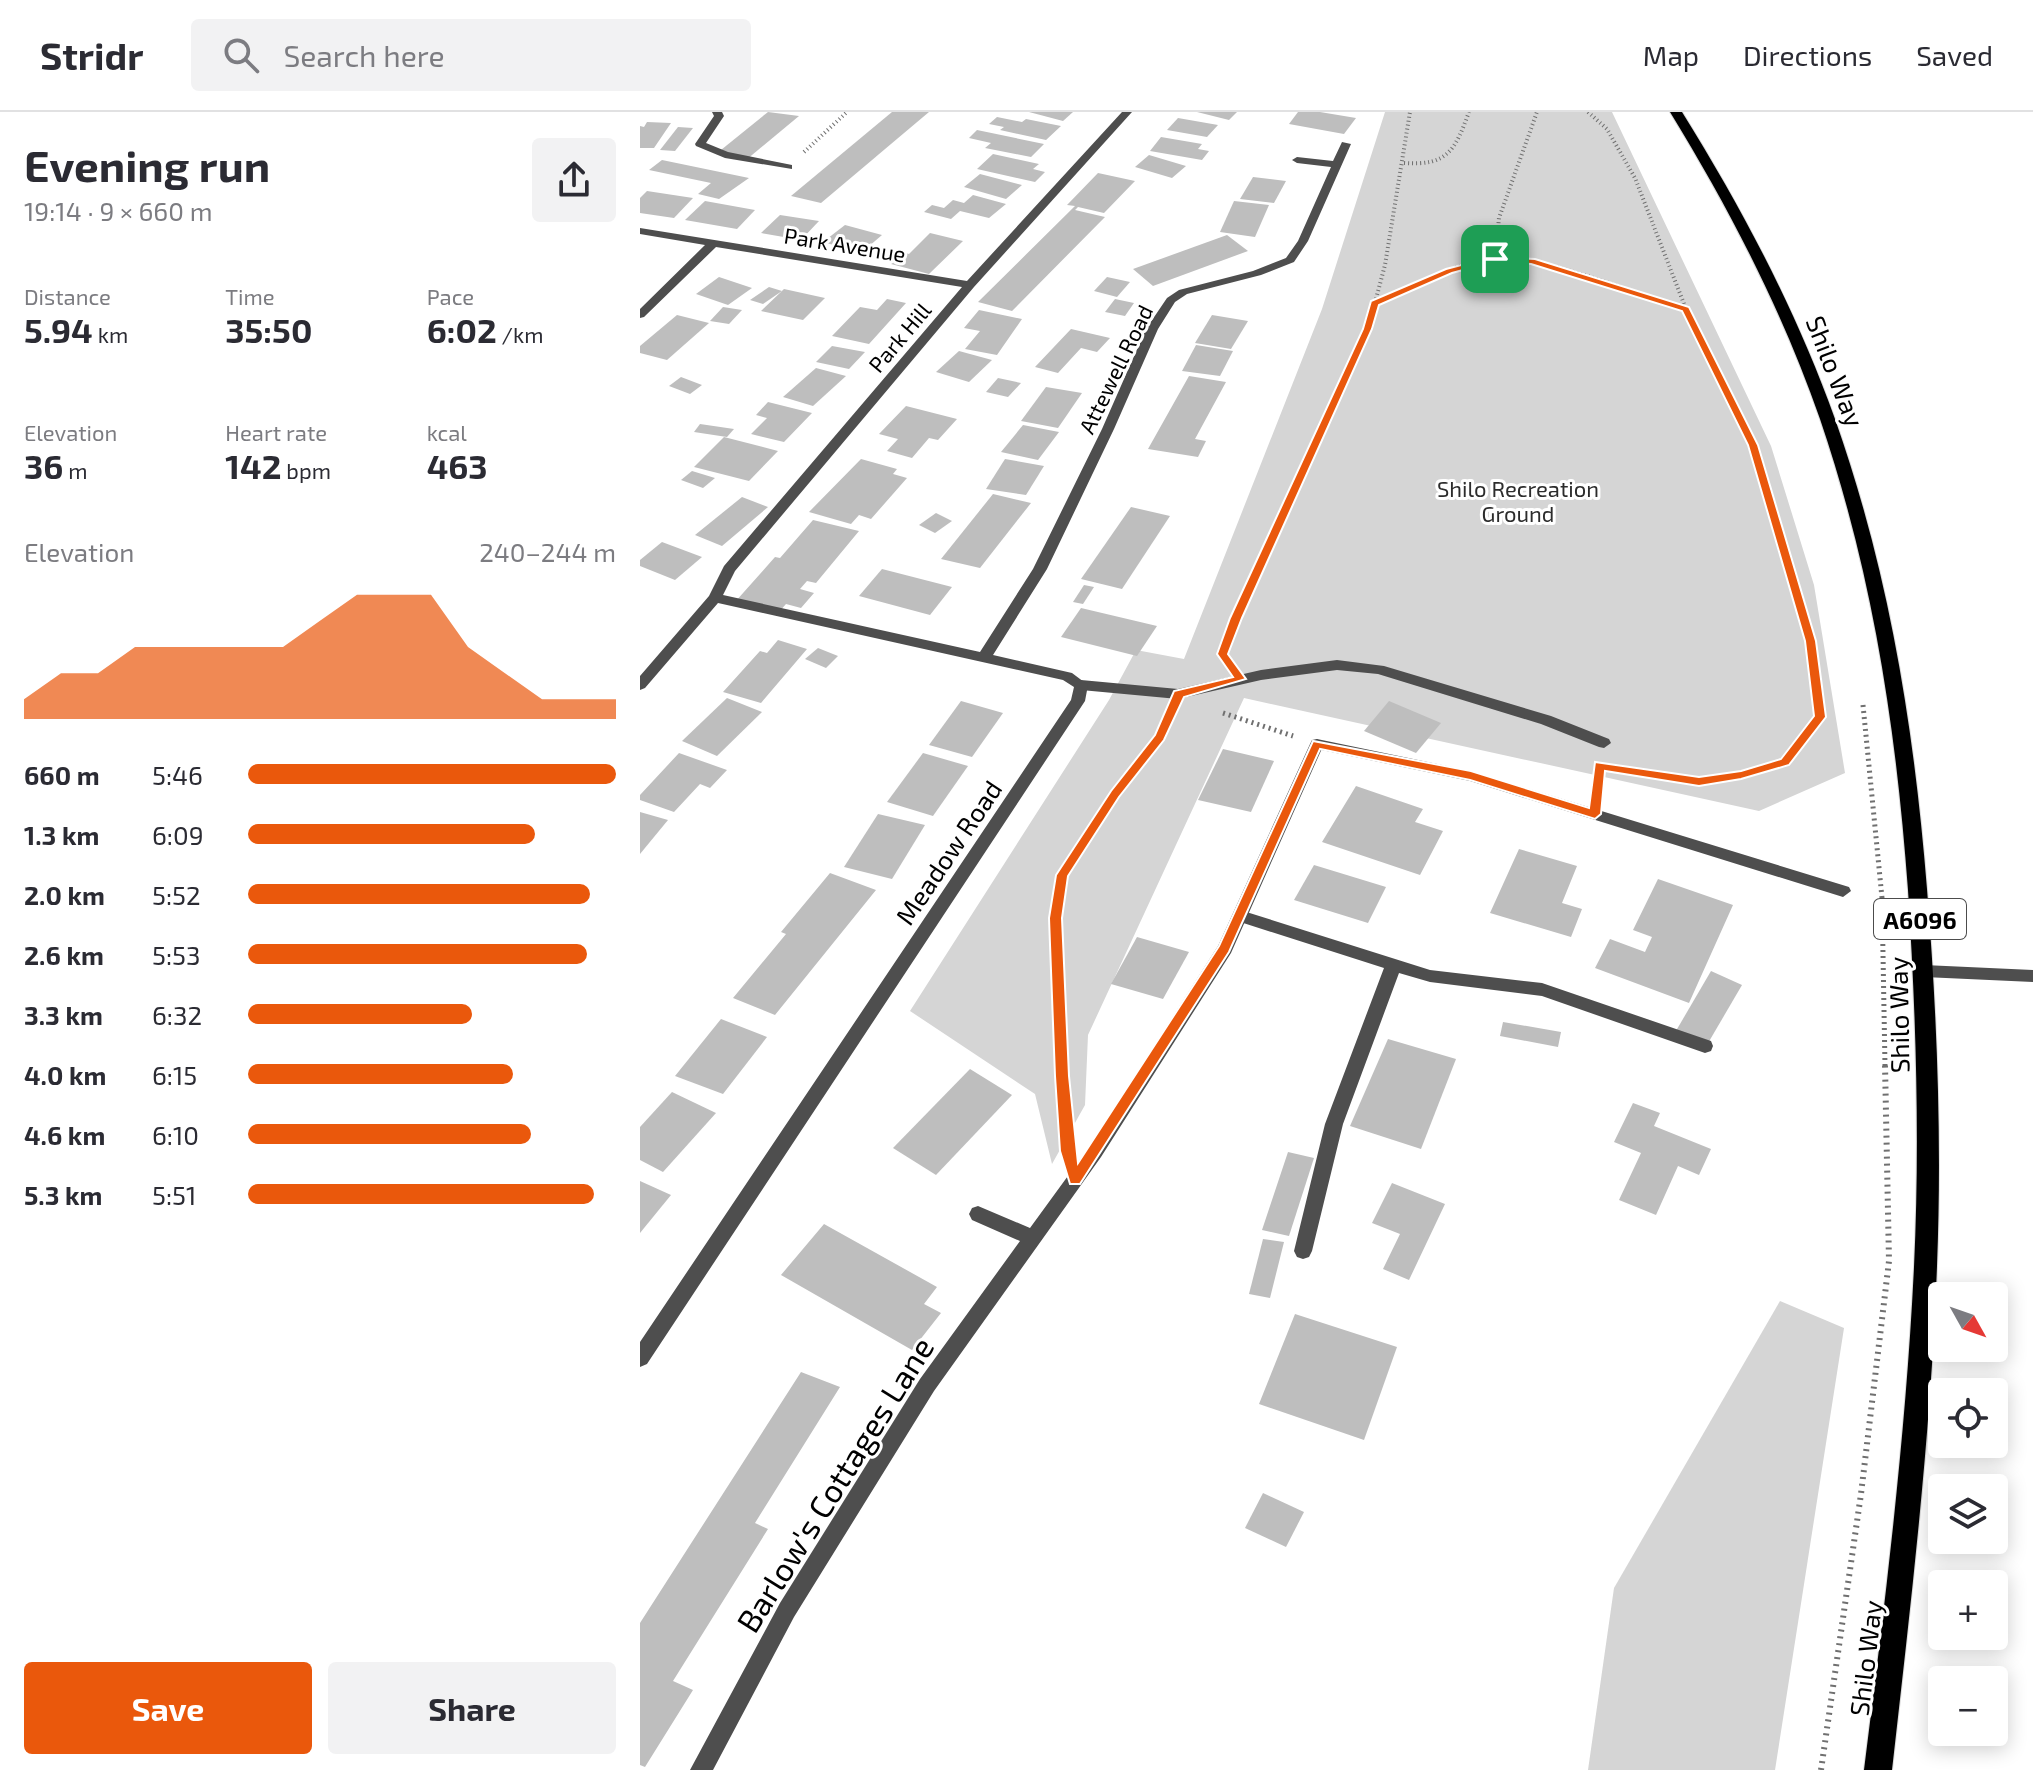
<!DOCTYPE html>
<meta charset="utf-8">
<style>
body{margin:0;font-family:"Exo 2",sans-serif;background:#f2f2f3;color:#2b2b33;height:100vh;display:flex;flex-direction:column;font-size:30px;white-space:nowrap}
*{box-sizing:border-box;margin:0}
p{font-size:26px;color:#7c7c81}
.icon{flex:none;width:44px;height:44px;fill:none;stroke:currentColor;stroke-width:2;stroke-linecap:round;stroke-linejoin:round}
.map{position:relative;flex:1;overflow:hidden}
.drawer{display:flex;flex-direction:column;background:#fff;width:640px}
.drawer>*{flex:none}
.needle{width:52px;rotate:130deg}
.tools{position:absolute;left:1288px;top:1170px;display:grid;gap:16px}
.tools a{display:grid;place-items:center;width:80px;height:80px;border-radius:8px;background:#fff;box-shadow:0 4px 20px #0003;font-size:40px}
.pin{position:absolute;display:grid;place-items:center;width:68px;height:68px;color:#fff;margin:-34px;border-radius:16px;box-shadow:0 4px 12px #0006}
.round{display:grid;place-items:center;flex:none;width:84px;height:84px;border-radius:8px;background:#f2f2f3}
.head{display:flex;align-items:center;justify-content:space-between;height:136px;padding:0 24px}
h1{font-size:44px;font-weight:700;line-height:60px}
.stats{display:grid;grid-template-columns:repeat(3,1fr);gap:12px;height:136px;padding:8px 24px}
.stats div{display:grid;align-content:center}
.stats b{font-size:34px;font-weight:700}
.stats small{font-size:22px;font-weight:400}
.stats p{font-size:22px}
.chart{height:224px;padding:16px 24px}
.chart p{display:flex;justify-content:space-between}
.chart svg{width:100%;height:144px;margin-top:8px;fill:#ea580c;opacity:.7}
.button{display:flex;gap:16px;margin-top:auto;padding:16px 24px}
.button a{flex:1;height:92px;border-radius:8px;background:#ea580c;color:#fff;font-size:32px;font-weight:700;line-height:92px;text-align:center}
.button a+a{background:#f2f2f3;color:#2b2b33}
ul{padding:0 24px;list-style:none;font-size:26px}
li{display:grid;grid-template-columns:128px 96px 1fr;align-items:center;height:60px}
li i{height:20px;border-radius:10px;background:#ea580c}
header{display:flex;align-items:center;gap:48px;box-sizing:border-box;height:112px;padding:0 40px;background:#fff;border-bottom:2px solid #e1e1e2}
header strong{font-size:38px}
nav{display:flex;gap:44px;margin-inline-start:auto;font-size:28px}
.search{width:560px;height:72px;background:#f2f2f3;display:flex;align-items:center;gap:20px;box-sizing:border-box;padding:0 28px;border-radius:8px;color:#7c7c81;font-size:30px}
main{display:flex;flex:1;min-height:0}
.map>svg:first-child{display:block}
</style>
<header>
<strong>Stridr</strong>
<div class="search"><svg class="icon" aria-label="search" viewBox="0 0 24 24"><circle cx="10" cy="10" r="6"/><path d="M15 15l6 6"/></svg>Search here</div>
<nav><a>Map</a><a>Directions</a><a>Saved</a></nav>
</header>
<main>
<section class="drawer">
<div class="head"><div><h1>Evening run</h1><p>19:14 · 9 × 660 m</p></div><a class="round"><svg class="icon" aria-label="share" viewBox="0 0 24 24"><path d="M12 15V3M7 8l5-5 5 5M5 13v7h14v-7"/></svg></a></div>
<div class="stats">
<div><p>Distance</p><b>5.94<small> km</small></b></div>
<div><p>Time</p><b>35:50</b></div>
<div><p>Pace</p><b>6:02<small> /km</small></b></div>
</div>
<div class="stats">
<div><p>Elevation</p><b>36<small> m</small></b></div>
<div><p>Heart rate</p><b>142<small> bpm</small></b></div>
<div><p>kcal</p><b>463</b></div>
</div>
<div class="chart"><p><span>Elevation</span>240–244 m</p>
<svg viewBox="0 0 160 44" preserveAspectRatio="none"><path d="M0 44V38L10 30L20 30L30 22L40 22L50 22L60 22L70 22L80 14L90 6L100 6L110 6L120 22L130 30L140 38L150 38L160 38V44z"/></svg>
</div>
<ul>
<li><b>660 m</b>5:46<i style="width:100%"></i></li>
<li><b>1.3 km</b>6:09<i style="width:78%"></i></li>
<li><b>2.0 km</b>5:52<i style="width:93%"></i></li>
<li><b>2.6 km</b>5:53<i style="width:92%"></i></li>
<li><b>3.3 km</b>6:32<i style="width:61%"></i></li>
<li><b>4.0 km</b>6:15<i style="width:72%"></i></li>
<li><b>4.6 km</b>6:10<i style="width:77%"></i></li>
<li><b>5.3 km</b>5:51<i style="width:94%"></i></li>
</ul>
<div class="button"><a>Save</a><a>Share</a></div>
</section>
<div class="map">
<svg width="1393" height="1658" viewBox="0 0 1393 1658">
<rect width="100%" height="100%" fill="#fff"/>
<g fill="#d5d5d5">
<polygon points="745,0 972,0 1131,334 1174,473 1205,661 1119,699 604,586 448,923 445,993 412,1052 395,982 270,899 469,588 496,538 544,547 682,197"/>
<polygon points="1140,1189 1204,1216 1135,1658 948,1658 974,1476"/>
</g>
<g fill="#bebebe">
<polygon points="128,0 159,4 106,48 76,42"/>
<polygon points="252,0 289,0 181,91 151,84"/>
<polygon points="389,0 433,0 423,9"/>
<polygon points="557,0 597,0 589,8"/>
<polygon points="658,0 680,0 716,6 704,22 649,12"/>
<polygon points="357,5 382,10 386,7 421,14 406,28 360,18 364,15 349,12"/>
<polygon points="538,6 578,13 567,25 527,18"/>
<polygon points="7,10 31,11 14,36 0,36 0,14 4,15"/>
<polygon points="38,15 53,16 35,39 20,38"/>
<polygon points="337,18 404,32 391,45 345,36 351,31 329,26"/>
<polygon points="521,25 562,32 558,37 569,39 562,48 510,39"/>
<polygon points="353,42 399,52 393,57 405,60 395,70 337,57"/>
<polygon points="509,43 546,54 532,66 495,55"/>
<polygon points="22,48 109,66 79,87 58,82 71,71 9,58"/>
<polygon points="458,61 495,69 464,101 438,95 435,98 465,105 372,199 338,190 435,94 427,93"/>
<polygon points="340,62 382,73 366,87 324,75"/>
<polygon points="613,65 646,69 634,91 600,87"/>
<polygon points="7,79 53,86 34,106 0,101 0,86"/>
<polygon points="333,83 366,92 349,106 320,99 311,107 284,100 292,93 304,96 313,88 324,91"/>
<polygon points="65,89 115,98 97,117 45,108"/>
<polygon points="594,89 629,93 615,125 580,120"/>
<polygon points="140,103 179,109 161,128 121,121"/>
<polygon points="205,113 242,123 221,141 183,130"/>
<polygon points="290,121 323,129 289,162 251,152 263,140 269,142"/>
<polygon points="587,123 608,139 513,174 493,157"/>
<polygon points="79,165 112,176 88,193 56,182"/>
<polygon points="467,165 490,170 477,185 454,179"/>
<polygon points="129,175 142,179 123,192 110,188"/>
<polygon points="144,177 185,186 163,208 121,199"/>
<polygon points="247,187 266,191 229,232 192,224 220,195 237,198"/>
<polygon points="475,187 494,191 485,204 465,200"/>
<polygon points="83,195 102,198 89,212 70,209"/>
<polygon points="339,198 382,207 357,243 325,237 340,219 324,216"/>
<polygon points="37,203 69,211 27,248 0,241 0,234"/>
<polygon points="572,203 608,209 591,237 555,231"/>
<polygon points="431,217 470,226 457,240 441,236 418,261 395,255"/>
<polygon points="556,233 593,239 580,264 542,259"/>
<polygon points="192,234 225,240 209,257 176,250"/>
<polygon points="319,239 352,248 329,270 296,260"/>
<polygon points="176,256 206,264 173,294 143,285"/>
<polygon points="549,264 586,270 555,327 566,329 558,345 508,337"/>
<polygon points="41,265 62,273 50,282 29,274"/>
<polygon points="358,266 381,271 368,285 346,280"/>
<polygon points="406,275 442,281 418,316 381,309"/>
<polygon points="128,290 172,301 144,330 111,322 127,306 116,303"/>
<polygon points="266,294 317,307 298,328 289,326 272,346 247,339 258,327 239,322"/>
<polygon points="60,312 94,317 87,325 54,320"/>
<polygon points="383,313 419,320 398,348 361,340"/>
<polygon points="84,325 138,339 109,369 54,355"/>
<polygon points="221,347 257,357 253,362 267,366 231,407 219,403 211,412 169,400"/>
<polygon points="365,347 404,354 386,383 346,377"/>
<polygon points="52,359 75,366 63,376 41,368"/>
<polygon points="353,382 391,391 340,456 301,447"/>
<polygon points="102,385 128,395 82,434 55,423"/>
<polygon points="491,395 530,404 482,477 441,467"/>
<polygon points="296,401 312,409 295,421 279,413"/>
<polygon points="173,408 219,419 176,471 167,469 160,477 174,481 161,496 146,492 138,501 95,490 135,445 140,446"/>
<polygon points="22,430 62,445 35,468 0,454 0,448"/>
<polygon points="242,457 312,475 290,503 219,484"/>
<polygon points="444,473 454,475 443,492 433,490"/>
<polygon points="441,496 517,514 497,544 421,525"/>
<polygon points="138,528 167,537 121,591 83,580 120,539 127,541"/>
<polygon points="178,536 198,544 186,556 165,547"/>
<polygon points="87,586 122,600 77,644 42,629"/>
<polygon points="321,589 363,601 332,645 289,633"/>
<polygon points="749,589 801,611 776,641 724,619"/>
<polygon points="583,637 634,649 611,700 558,688"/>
<polygon points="39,641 87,658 70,676 60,672 34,700 0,688 0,683"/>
<polygon points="283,641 328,654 293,704 247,690"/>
<polygon points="716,674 783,697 775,710 803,719 780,763 682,730"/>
<polygon points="0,700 28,708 0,742"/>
<polygon points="238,702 285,713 252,767 204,755"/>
<polygon points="879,737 937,754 922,791 942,797 931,825 850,801"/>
<polygon points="674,753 746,775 728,811 654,788"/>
<polygon points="190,761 236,778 135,903 93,886 146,822 141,820"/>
<polygon points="1018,767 1093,793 1049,891 955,856 970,827 1005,840 1012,825 993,818"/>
<polygon points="497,825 549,840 523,887 471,872"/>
<polygon points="1071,859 1102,873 1064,938 1033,924"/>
<polygon points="81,907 127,925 83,982 35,964"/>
<polygon points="863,910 921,920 918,935 860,924"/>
<polygon points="748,927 816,947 781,1037 710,1014"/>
<polygon points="330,957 372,983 296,1063 253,1036"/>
<polygon points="32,980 76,1001 23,1060 0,1048 0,1015"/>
<polygon points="993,991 1020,1001 1014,1014 1071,1037 1059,1063 1038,1054 1016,1103 979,1088 1001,1041 974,1030"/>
<polygon points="648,1040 674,1046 649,1124 622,1118"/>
<polygon points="0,1069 31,1083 0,1121"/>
<polygon points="752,1071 805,1092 769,1168 743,1157 760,1122 732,1111"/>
<polygon points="184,1112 297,1175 284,1192 301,1201 272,1238 141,1163"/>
<polygon points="623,1127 644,1130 630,1186 609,1182"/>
<polygon points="655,1202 757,1235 724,1328 619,1292"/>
<polygon points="161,1260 200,1275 115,1411 128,1417 33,1569 53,1578 5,1655 0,1653 0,1511"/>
<polygon points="623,1381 664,1400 646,1435 605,1416"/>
</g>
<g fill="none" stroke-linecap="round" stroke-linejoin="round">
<defs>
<path id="primary" d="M 1030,0 L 1042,0 C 1103,98 1156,198 1195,307 C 1249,460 1274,615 1287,777 C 1297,902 1302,1028 1297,1154 C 1291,1322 1271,1490 1252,1658 L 1224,1658 C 1245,1491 1266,1323 1274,1155 C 1280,1029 1276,903 1268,778 C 1256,615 1233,463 1180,307 C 1142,198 1090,98 1030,0 Z"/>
</defs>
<use href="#primary" stroke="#dbdbdb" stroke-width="2"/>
<g stroke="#707070" stroke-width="4" stroke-dasharray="1 3" stroke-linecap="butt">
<polyline points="948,0 967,17 995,66 1046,197 1113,333 1137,414"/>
<polyline points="164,40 207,0"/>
<path d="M 764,51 C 808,54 815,38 829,0"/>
<polyline points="855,147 859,106 897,0"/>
<path d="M 735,191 C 773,175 814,150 856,147 C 903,143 996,182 1045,197"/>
<polyline points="638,414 728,217 745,153 770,0"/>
</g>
<g stroke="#707070" stroke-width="5" stroke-dasharray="2 4" stroke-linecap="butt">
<polyline points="585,546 583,542 639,412"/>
<polyline points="1223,593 1242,786 1245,954"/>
<polyline points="583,601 653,624"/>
<polyline points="973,656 1059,670 1101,663 1145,650 1180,605 1170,529 1136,412"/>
<polyline points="957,677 959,655"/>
<polyline points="423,954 416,806 422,763 475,682 520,625 530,605"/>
</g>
<g stroke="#707070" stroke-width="6" stroke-dasharray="2 5" stroke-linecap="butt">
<polyline points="423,952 426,1029"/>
<polyline points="1181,1658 1221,1382 1249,1149 1245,952"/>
</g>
<g fill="#4e4e4e" fill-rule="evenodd">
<polygon points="72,0 82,0 84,4 66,31 88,40 152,53 152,57 85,46 56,34 55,32 74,4"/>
<polygon points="697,548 744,554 911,604 969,627 971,631 964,636 959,635 901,612 738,562 697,558 621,568 538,587 441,578 434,573 441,568 538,577 621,558"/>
<polygon points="677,627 831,659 1209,775 1211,779 1203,785 830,669 672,636 670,632 672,628"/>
<polygon points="600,798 790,858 902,871 1071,929 1073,934 1071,939 1065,941 902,884 790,870 759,861 703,1012 672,1139 669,1145 663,1147 657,1145 654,1139 685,1012 744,856 594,808 592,804 594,800"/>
<polygon points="1284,853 1393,858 1393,870 1284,865 1278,864 1276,859 1278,854"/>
</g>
<g fill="#4e4e4e" fill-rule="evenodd">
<polygon points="482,0 492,0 334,175 95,459 83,483 340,540 393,457 462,317 506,217 527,186 539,178 613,159 646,146 658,129 691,55 657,51 652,48 657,45 693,49 702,30 711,32 668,129 654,150 621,163 547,182 535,190 518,217 474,317 407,457 353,543 432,561 448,573 445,589 7,1252 0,1255 0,1230 431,588 434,575 423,568 78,491 5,576 0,578 0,564 69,484 84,454 322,175 76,135 4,205 0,206 0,197 65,133 0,122 0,116 327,169"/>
<polygon points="677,627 684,632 591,841 461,1045 294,1279 154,1505 73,1658 50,1658 140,1491 280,1267 380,1129 332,1108 329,1102 332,1096 338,1094 390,1116 449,1035 578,834 670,632"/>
</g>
<use href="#primary" fill="#000" fill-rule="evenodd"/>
</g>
<path fill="#ea580c" stroke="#fff" stroke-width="2" fill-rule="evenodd" d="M 852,145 L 895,147 L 1049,195 L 1118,333 L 1176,529 L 1186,605 L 1149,653 L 1101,667 L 1059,674 L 965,659 L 961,702 L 955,707 L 830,668 L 680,637 L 589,840 L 440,1072 L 430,1072 L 420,1039 L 415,964 L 409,806 L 416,763 L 471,679 L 515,623 L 534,579 L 593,565 L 577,542 L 590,506 L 723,217 L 731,189 L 806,157 ZM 856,149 L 891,152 L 1042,199 L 1108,333 L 1165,529 L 1174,604 L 1141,647 L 1101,659 L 1059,665 L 955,650 L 949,696 L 831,659 L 673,629 L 579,834 L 438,1051 L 429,964 L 422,806 L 428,764 L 479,685 L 524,628 L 544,585 L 606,567 L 588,542 L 602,506 L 732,217 L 739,193 L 812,161 Z"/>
<g text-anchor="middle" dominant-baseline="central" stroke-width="6" stroke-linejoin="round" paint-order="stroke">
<g font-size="22" fill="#000" stroke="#fff">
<text transform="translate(205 132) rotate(9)">Park Avenue</text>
<text transform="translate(259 225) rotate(-50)">Park Hill</text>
<text transform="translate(475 257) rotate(-64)">Attewell Road</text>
</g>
<g font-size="22" fill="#2c2c2c" stroke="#fff">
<text x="878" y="376">Shilo Recreation<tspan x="878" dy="25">Ground</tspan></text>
</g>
<rect fill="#fff" stroke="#4c4c4c" stroke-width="2" x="1234" y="787" width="92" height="40" rx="6"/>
<g font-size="24" font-weight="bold" fill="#000">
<text x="1280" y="807">A6096</text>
</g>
<g font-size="26" fill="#000" stroke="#fff">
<text transform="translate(1196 259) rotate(69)">Shilo Way</text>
<text transform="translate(308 740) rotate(-56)">Meadow Road</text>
<text transform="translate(1258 903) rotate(-91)">Shilo Way</text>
<text transform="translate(1225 1546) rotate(-83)">Shilo Way</text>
</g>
<g font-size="32" fill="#000" stroke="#fff">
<text transform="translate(194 1372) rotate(-58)">Barlow's Cottages Lane</text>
</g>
</g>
</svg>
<div class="tools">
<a><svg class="needle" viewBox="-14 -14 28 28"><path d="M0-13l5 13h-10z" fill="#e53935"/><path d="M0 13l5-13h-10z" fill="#7c7c81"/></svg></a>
<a><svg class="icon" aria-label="locate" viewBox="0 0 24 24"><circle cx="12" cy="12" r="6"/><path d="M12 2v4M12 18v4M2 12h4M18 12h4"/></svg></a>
<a><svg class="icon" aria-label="layers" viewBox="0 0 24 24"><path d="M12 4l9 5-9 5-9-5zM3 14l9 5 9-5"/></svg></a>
<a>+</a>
<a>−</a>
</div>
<div class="pin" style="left:855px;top:147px;background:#1e9e55"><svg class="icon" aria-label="arrive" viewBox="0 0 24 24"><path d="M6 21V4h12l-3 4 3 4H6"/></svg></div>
</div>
</main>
